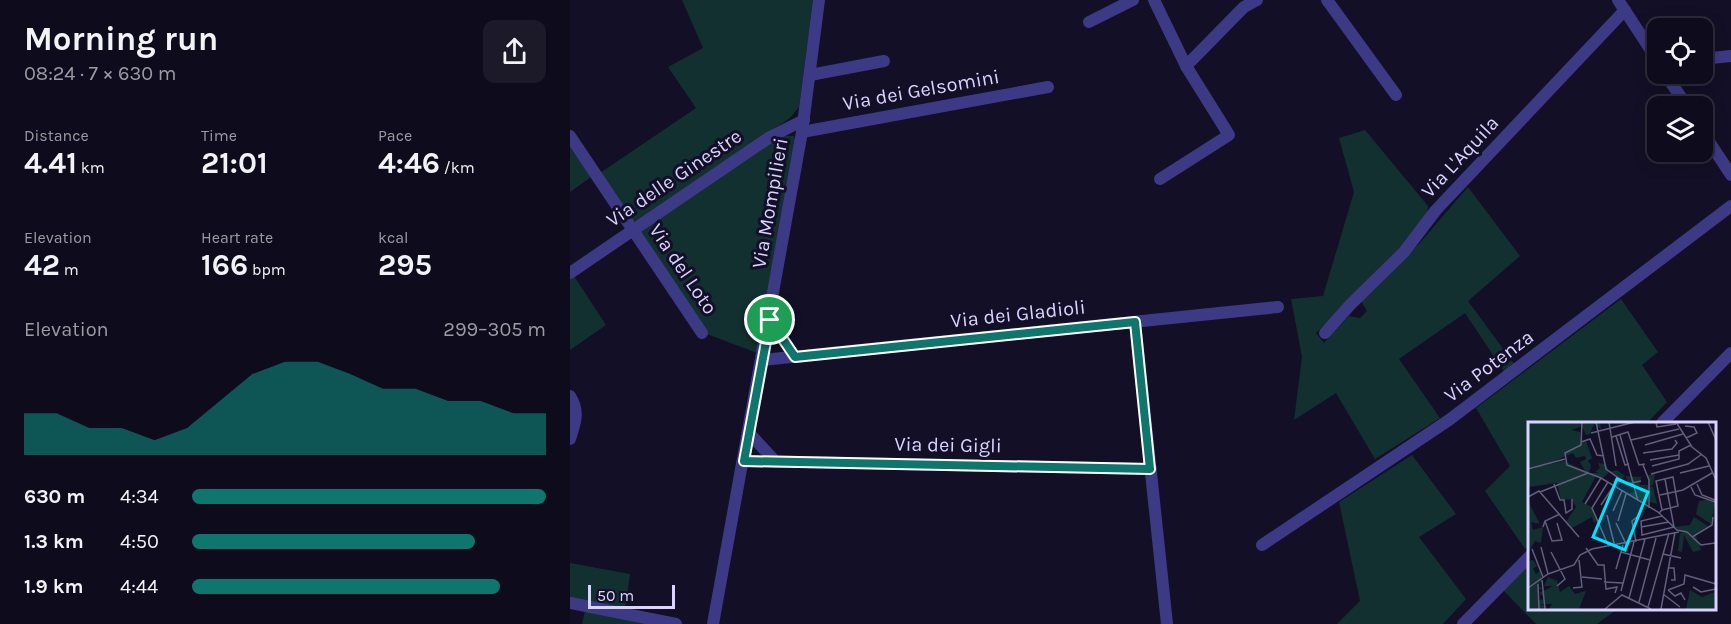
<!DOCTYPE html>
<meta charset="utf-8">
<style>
body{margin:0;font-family:Karla,sans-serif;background:#1c1929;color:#f1f3f6;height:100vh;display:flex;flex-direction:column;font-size:22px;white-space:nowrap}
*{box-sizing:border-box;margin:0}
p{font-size:20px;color:#9b9ba3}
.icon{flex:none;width:33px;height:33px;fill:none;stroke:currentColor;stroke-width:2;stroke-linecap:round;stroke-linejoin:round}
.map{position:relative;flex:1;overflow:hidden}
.details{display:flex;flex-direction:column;background:#0e0b1c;width:570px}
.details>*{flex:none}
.tools{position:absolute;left:1077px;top:18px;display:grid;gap:12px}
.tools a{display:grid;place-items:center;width:66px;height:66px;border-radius:12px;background:#0e0b1c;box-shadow:0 3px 15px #0003,0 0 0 2px #2e2b3b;font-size:30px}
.scale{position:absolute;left:18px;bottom:15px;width:87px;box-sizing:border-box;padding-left:6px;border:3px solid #d9d4ff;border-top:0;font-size:16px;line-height:21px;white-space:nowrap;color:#d9d4ff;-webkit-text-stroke:4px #130f26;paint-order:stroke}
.pin{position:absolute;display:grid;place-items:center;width:51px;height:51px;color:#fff;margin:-26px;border:3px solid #fff;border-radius:50%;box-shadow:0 2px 6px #0007}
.round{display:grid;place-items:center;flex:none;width:63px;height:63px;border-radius:12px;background:#1c1929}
.head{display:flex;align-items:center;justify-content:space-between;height:102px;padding:0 24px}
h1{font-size:33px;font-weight:700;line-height:45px}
.metrics{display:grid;grid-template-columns:repeat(3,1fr);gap:9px;height:102px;padding:6px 24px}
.metrics div{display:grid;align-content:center}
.metrics b{font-size:30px;font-weight:700}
.metrics small{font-size:16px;font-weight:400}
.metrics p{font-size:16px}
.chart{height:168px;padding:12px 24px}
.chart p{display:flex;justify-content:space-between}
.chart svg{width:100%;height:108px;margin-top:6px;fill:#0f766e;opacity:.7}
ul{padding:0 24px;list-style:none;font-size:20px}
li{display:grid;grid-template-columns:96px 72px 1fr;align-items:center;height:45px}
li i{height:15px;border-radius:8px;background:#0f766e}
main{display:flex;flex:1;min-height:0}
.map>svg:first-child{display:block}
</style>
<main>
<section class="details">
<div class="head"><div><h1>Morning run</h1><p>08:24 · 7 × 630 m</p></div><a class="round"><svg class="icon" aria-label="share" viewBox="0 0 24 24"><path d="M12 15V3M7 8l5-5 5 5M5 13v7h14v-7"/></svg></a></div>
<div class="metrics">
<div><p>Distance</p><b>4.41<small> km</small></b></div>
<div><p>Time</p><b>21:01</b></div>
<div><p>Pace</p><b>4:46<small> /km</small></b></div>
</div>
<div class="metrics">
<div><p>Elevation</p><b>42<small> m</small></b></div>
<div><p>Heart rate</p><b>166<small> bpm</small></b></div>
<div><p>kcal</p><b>295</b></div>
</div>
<div class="chart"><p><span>Elevation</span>299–305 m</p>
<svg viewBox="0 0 160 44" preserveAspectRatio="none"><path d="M0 44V27L10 27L20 33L30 33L40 38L50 33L60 22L70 11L80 6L90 6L100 11L110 17L120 17L130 22L140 22L150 27L160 27V44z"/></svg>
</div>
<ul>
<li><b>630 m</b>4:34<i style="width:100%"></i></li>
<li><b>1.3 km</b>4:50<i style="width:80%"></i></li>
<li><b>1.9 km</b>4:44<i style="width:87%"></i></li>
</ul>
</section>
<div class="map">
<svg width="1161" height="624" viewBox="0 0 1161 624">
<rect width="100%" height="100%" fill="#130f26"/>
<g fill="#12302f">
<polygon points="112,0 243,0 229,107 220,118 69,220 64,221 30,173 126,108 98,67 133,48"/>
<polygon points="795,130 858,206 857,216 830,249 746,333 754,343 779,316 790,318 797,311 791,301 849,244 898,187 950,256 898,301 945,365 935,373 895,313 829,359 870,418 805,459 766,393 724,420 732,357 721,299 753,296 784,192 769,138"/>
<polygon points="213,136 224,136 225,141 187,353 137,334 70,230 205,139"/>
<polygon points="0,147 21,177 0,192"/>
<polygon points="4,276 36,325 0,350 0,278"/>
<polygon points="1051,299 1088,352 1072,365 1097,402 1077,423 960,423 960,544 955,549 915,491 940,466 906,408"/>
<polygon points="842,455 886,514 849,537 896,599 873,624 767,624 790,601 769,502"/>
<polygon points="0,563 60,574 55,609 0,598"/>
<polygon points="960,563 960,608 1049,608 1027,624 966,624 933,590"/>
<polygon points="15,611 77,624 12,624"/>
</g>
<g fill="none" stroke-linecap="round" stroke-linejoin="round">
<g stroke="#3d3a85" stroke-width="12">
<polyline points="584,0 616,66 674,7 687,0"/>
<polyline points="757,0 826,95"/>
<polyline points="1048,0 1088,61"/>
<polyline points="519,22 563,0"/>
<polyline points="1132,59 1161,56"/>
<polyline points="1095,74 1117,106"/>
<polyline points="240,75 314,61"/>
<polyline points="1132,131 1161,175"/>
<polyline points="232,132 478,87"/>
<polyline points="0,136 132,333"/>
<polyline points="590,179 659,135 616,66"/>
<polyline points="0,273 200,137 234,120"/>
<polyline points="200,320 225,357"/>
<polyline points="565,322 597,624"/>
<polyline points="755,333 780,305 834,252 866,210 1055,10"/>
<polyline points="192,360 708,307"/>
<path d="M 0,396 C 10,412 5,423 0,439"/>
<polyline points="1092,423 1161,353"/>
<polyline points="179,433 206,462"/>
<polyline points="174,461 581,469"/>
<polyline points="692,545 879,420 1161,206"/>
<polyline points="0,603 106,624"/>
<polyline points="143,624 232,132 249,0"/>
<polyline points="893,624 960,556"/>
</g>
</g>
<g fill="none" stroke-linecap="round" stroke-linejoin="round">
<defs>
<polygon id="route" points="200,320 225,357 565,322 580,469 174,461"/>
</defs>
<use href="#route" stroke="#fff" stroke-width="12"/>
<use href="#route" stroke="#0f766e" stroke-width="8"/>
</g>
<g text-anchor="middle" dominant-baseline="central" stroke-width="6" stroke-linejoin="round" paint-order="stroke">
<g font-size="20" fill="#d9d4ff" stroke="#130f26">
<text transform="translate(351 90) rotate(-10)">Via dei Gelsomini</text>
<text transform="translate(890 157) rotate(-47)">Via L'Aquila</text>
<text transform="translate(104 178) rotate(-34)">Via delle Ginestre</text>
<text transform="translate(200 203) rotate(-80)">Via Mompilieri</text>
<text transform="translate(113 269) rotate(56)">Via del Loto</text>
<text transform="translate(448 314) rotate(-6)">Via dei Gladioli</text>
<text transform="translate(919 366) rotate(-37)">Via Potenza</text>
<text transform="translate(378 445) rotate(1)">Via dei Gigli</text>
</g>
</g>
<g transform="translate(958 422)">
<rect width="188" height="188" fill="#130f26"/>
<path d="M 0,0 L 72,0 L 73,7 L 66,2 L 62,12 L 58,13 L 54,4 L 43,8 L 52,10 L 53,21 L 58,19 L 64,36 L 60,39 L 63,43 L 61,51 L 71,51 L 67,50 L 72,46 L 70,41 L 78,42 L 81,50 L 89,48 L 97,54 L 86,63 L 85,58 L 91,56 L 81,50 L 75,56 L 68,54 L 54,80 L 64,85 L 69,99 L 66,101 L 64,95 L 44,106 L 38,100 L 48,85 L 44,77 L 33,78 L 29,61 L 0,65 L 0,48 L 9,46 L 0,47 ZM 45,31 L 48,36 L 57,34 L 58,37 L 52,40 L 57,49 L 36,39 L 14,44 ZM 127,51 L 125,63 L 121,65 L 125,65 L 129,82 L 120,79 L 119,87 L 115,88 L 118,83 L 99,72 L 111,68 L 110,64 L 103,65 L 97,54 L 113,55 L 112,63 L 121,63 L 119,54 ZM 178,78 L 187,81 L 183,102 L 168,92 L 171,79 ZM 0,79 L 12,102 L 3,100 L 5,108 L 15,105 L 13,121 L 7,119 L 0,131 ZM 166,95 L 180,104 L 163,114 L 168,114 L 173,128 L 165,130 L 156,113 L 154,130 L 150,129 L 152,111 L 157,110 L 146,105 L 162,103 ZM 5,138 L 9,144 L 5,147 L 8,152 L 12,149 L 14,157 L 10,164 L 16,167 L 10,167 L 10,178 L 18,177 L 11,171 L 25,164 L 16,164 L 20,155 L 29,159 L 32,170 L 41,164 L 47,172 L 58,169 L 51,187 L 21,187 L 24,182 L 13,182 L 19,185 L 16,187 L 0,187 L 0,139 ZM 162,168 L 174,175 L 187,170 L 187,187 L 151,187 L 158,187 Z" fill="#12302f" fill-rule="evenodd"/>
<path fill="none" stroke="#625e7d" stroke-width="1.5" d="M 54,0 L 53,23 L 37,31 L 39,43 L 73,56 L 130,90 L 149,108 L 159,110 L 173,123 L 187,121M 68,0 L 78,47 L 99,62 L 113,59M 81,0 L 88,44M 128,0 L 129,5 L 148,2M 148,0 L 164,25 L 178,36 L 188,58M 180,0 L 188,18M 157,4 L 166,5 L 169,11 L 158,16M 63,11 L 107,0M 92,13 L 110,79M 88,14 L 97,43 L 101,42M 84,15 L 100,10 L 111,43 L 117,42M 103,18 L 151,7M 53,20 L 62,17 L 69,33 L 76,34M 117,23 L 155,12M 115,31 L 144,27 L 149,21 L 147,18M 122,38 L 151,33M 115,43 L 121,58 L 121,86M 124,44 L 151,37 L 151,29 L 163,23M 0,47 L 37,37M 152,51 L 181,44M 123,52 L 160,42 L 174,32M 80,60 L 64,86 L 81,125M 26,62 L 32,78 L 36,78 L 38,91 L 44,87 L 44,77M 169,62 L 174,73 L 187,78M 163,65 L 167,73 L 187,80M 12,70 L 60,51M 132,73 L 155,68 L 184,51M 0,75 L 11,69 L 51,115M 57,82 L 73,56M 73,83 L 91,56M 85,89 L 94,69M 131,91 L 134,88 L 128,59 L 145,55 L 150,84 L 134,88M 79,93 L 87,125M 134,94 L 113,99 L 114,113 L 146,105 L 137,57M 17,99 L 24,119 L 34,118 L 29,101M 90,99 L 98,72M 88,101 L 98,122M 15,105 L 17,99 L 32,92M 113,105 L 141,100M 164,115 L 184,103 L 185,95M 108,120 L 104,99 L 109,95M 13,125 L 20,152M 58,126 L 70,143 L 76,143 L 78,167 L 89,165 L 87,171M 4,127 L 15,155M 23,130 L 37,157 L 29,164M 93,130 L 122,138M 135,132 L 153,136M 140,146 L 146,146 L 147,158 L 143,158M 88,147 L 95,123M 54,155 L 74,157M 14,158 L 17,187M 76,160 L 95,161M 10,162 L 11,187M 165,165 L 173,170 L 188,167M 0,166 L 20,152 L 46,143 L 52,133 L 64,127 L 151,110M 45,166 L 54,165 L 51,138M 140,168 L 156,162 L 157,153 L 188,162M 140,168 L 147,174 L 153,171 L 157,178M 93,169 L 106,120M 135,172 L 152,185M 101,176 L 117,117M 111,180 L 128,116M 120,185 L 141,111M 77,187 L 94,173 L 123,187M 133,187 L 147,110"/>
<path fill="#00e5ff" fill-opacity="0.15" stroke="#00e5ff" stroke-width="3" d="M 89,57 L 120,70 L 97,128 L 65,115 Z"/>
<rect width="188" height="188" fill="none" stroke="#d9d4ff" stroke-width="3"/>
</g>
</svg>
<div class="tools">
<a><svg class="icon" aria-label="locate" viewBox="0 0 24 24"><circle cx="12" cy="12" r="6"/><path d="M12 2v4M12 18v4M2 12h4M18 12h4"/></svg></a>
<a><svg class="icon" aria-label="layers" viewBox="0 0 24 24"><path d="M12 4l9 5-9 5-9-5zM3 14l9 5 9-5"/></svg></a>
</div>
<div class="scale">50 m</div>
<div class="pin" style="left:200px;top:320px;background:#1e9e55"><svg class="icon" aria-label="arrive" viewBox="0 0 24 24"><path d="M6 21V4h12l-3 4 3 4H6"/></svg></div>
</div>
</main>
